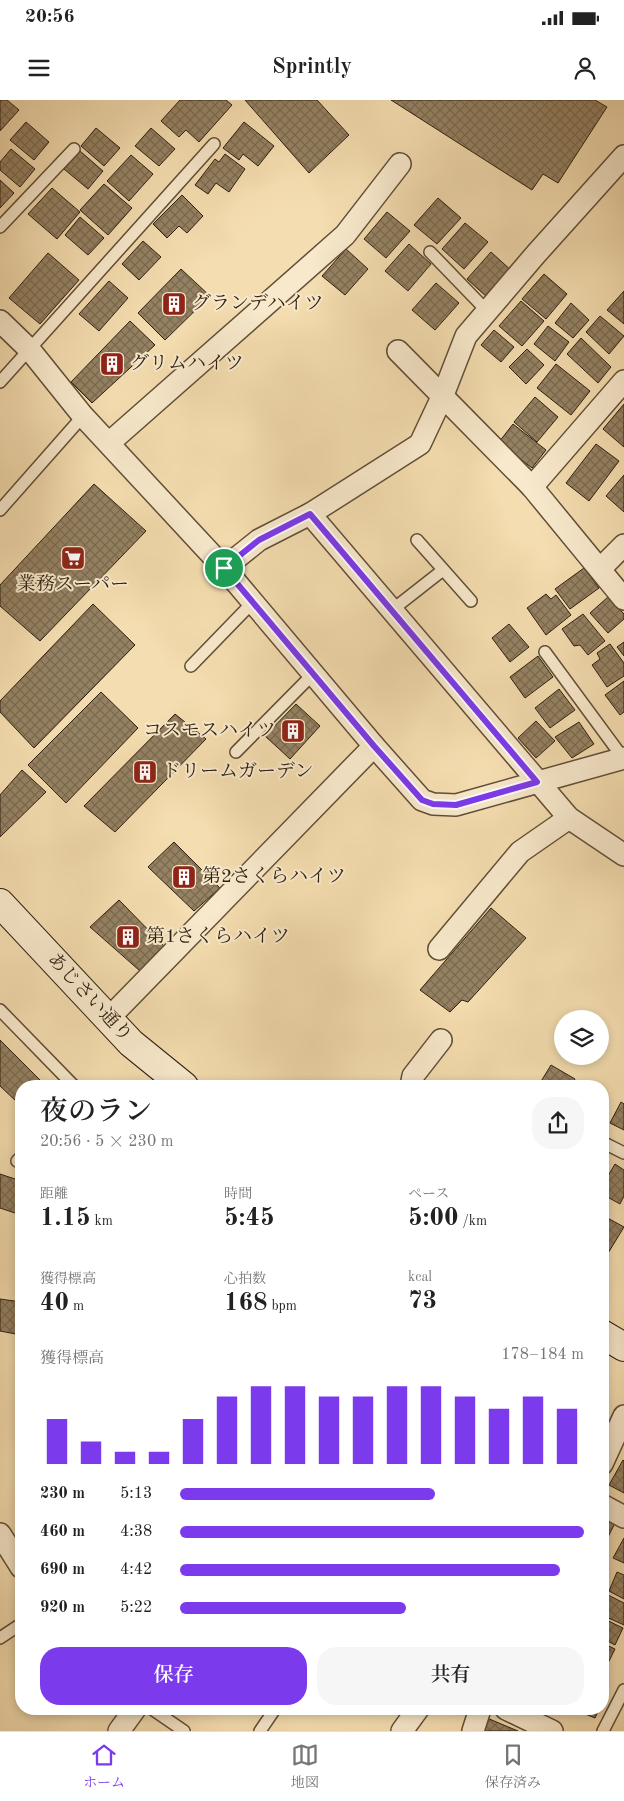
<!DOCTYPE html>
<html lang="ja">
<meta charset="utf-8">
<style>
body{margin:0;font-family:"Old Standard TT","Noto Serif JP",serif;background:#f6f6f6;color:#222;height:100vh;display:flex;flex-direction:column;font-size:19px;white-space:nowrap}
*{box-sizing:border-box;margin:0}
p{font-size:16px;color:#767676}
.icon{flex:none;width:28px;height:28px;fill:none;stroke:currentColor;stroke-width:2;stroke-linecap:round;stroke-linejoin:round}
.map{position:relative;flex:1;overflow:hidden}
.drawer{position:absolute;left:15px;top:980px;width:594px;height:635px;display:flex;flex-direction:column;background:#fff;border-radius:20px;box-shadow:0 2px 8px #0003}
.drawer>*{flex:none}
.buttons{position:absolute;left:554px;top:910px;display:grid;gap:10px}
.buttons a{display:grid;place-items:center;width:55px;height:55px;border-radius:50%;background:#fff;box-shadow:0 2px 8px #0003;font-size:25px}
.pin{position:absolute;display:grid;place-items:center;width:42px;height:42px;color:#fff;margin:-21px;border:2px solid #fff;border-radius:50%;box-shadow:0 1px 5px #0007}
.round{display:grid;place-items:center;flex:none;width:52px;height:52px;border-radius:20px;background:#f6f6f6}
.headline{display:flex;align-items:center;justify-content:space-between;height:85px;padding:0 25px}
h1{font-size:28px;font-weight:600;line-height:38px}
.stats{display:grid;grid-template-columns:repeat(3,1fr);gap:8px;height:85px;padding:5px 25px}
.stats div{display:grid;align-content:center}
.stats b{font-size:25px;font-weight:600}
.stats small{font-size:14px;font-weight:400}
.stats p{font-size:14px}
.chart{height:140px;padding:10px 25px}
.chart p{display:flex;justify-content:space-between}
.chart svg{width:100%;height:90px;margin-top:5px;stroke:#7c3aed;stroke-width:6}
.cta{display:flex;gap:10px;margin-top:auto;padding:10px 25px}
.cta a{flex:1;height:58px;border-radius:20px;background:#7c3aed;color:#fff;font-size:20px;font-weight:600;line-height:58px;text-align:center}
.cta a+a{background:#f6f6f6;color:#222}
ul{padding:0 25px;list-style:none;font-size:16px}
li{display:grid;grid-template-columns:80px 60px 1fr;align-items:center;height:38px}
li i{height:12px;border-radius:6px;background:#7c3aed}
.status{display:flex;justify-content:space-between;align-items:center;height:35px;padding:0 25px;background:#fff;direction:ltr}
.status svg{height:14px;fill:currentColor}
header{display:flex;justify-content:space-between;align-items:center;height:65px;padding:0 25px;background:#fff;font-size:22px;font-weight:600}
.dock{display:flex;justify-content:space-around;align-items:center;height:70px;border-top:1px solid #e0e0e0;background:#fff;font-size:14px;color:#767676}
.dock a{display:grid;justify-items:center;gap:2px}
.dock .active{color:#7c3aed}
.map>svg:first-child{display:block}
</style>
<div class="status"><b>20:56</b><svg viewBox="0 0 49 12"><path d="M0 12V9h3v3zM5 12V6h3v6zM10 12V3h3v9zM15 12V0h3v12zM26 1h20v11H26zM47 4h2v5h-2z"/></svg></div>
<header><svg class="icon" aria-label="menu" viewBox="0 0 24 24"><path d="M4 6h16M4 12h16M4 18h16"/></svg>Sprintly<svg class="icon" aria-label="person" viewBox="0 0 24 24"><circle cx="12" cy="8" r="4"/><path d="M4 21q1-7 8-7t8 7"/></svg></header>
<div class="map">
<svg width="624" height="1631" viewBox="0 0 624 1631">
<defs>
<pattern id="building-cross-hatch" width="8" height="8" patternUnits="userSpaceOnUse" patternTransform="scale(1.25)"><rect width="8" height="8" fill="#958263"/><path d="M0 0l8 8M0 8l8-8" fill="none" stroke="#7a6a50"/></pattern>
</defs>
<rect width="100%" height="100%" fill="#f4ddb0"/>
<filter id="stains"><feTurbulence type="fractalNoise" baseFrequency=".004" numOctaves="4"/><feColorMatrix values="0 0 0 0 .2 0 0 0 0 .09 0 0 0 0 .02 0 0 0 .5 -.17"/></filter>
<radialGradient id="worn" r=".72"><stop offset=".6" stop-color="#630" stop-opacity="0"/><stop offset="1" stop-color="#630" stop-opacity=".3"/></radialGradient>
<g fill="url(#building-cross-hatch)" stroke="#2f1f0f">
<polygon points="0,0 7,0 19,10 0,31"/>
<polygon points="180,0 226,0 232,5 199,42 186,30 179,37 161,21"/>
<polygon points="245,0 317,0 349,35 309,73"/>
<polygon points="391,0 595,0 607,7 558,83 543,74 532,90"/>
<polygon points="26,22 49,42 34,60 10,40"/>
<polygon points="244,22 274,46 258,66 243,54 239,60 223,48"/>
<polygon points="96,28 120,48 104,66 81,46"/>
<polygon points="151,28 175,49 159,66 135,46"/>
<polygon points="11,49 35,69 20,87 0,70 0,62"/>
<polygon points="80,51 103,71 88,89 64,69"/>
<polygon points="225,54 245,69 229,92 216,83 208,94 195,85 215,59 219,62"/>
<polygon points="131,55 153,74 129,101 107,81"/>
<polygon points="0,80 14,93 0,108"/>
<polygon points="104,84 132,108 108,135 80,110"/>
<polygon points="52,88 80,112 57,139 28,114"/>
<polygon points="182,95 203,116 187,133 179,126 167,138 153,124"/>
<polygon points="438,98 461,118 437,144 414,125"/>
<polygon points="387,112 410,131 386,158 364,139"/>
<polygon points="80,117 104,138 88,155 65,135"/>
<polygon points="465,123 488,142 464,169 442,149"/>
<polygon points="143,141 161,157 139,180 122,164"/>
<polygon points="409,144 431,164 408,191 385,171"/>
<polygon points="346,149 368,169 345,195 322,176"/>
<polygon points="491,152 513,172 489,199 467,179"/>
<polygon points="48,153 79,180 40,224 9,198"/>
<polygon points="181,169 210,196 165,240 138,213"/>
<polygon points="544,174 567,194 546,219 522,199"/>
<polygon points="109,181 128,198 99,231 79,214"/>
<polygon points="436,183 459,203 435,230 412,210"/>
<polygon points="624,191 624,224 607,210"/>
<polygon points="521,201 544,221 522,246 499,226"/>
<polygon points="571,203 589,220 573,238 555,223"/>
<polygon points="600,216 624,236 609,254 586,232"/>
<polygon points="130,221 155,245 92,303 71,282"/>
<polygon points="548,226 569,242 555,261 534,244"/>
<polygon points="494,230 514,247 501,262 481,245"/>
<polygon points="581,238 611,267 598,283 567,254"/>
<polygon points="527,249 544,265 526,284 509,267"/>
<polygon points="556,264 590,291 571,315 537,288"/>
<polygon points="535,297 558,317 537,342 514,322"/>
<polygon points="624,304 624,347 603,329"/>
<polygon points="513,324 546,350 532,368 499,342"/>
<polygon points="596,344 619,361 589,401 566,383"/>
<polygon points="624,375 624,412 606,396"/>
<polygon points="94,384 146,431 40,541 0,506 0,485"/>
<polygon points="584,468 599,488 570,509 555,489"/>
<polygon points="546,494 551,499 556,495 571,515 546,535 527,508"/>
<polygon points="608,497 624,514 624,519 608,533 590,513"/>
<polygon points="93,504 135,545 34,648 0,612 0,601"/>
<polygon points="583,514 605,541 588,555 580,545 574,546 562,529"/>
<polygon points="509,524 529,547 510,562 492,538"/>
<polygon points="624,542 624,556 617,547"/>
<polygon points="610,544 624,563 624,576 607,587 592,565 600,559 597,553"/>
<polygon points="538,556 553,577 525,598 510,577"/>
<polygon points="624,581 624,612 620,615 605,595"/>
<polygon points="559,589 575,610 550,628 535,608"/>
<polygon points="101,592 138,628 66,703 28,665"/>
<polygon points="296,604 320,626 290,659 265,636"/>
<polygon points="175,614 206,639 115,732 84,706"/>
<polygon points="536,621 555,641 536,658 518,638"/>
<polygon points="579,622 594,644 572,658 555,637"/>
<polygon points="22,670 46,692 0,737 0,695"/>
<polygon points="174,742 220,788 194,811 148,767"/>
<polygon points="119,800 165,847 140,871 90,827"/>
<polygon points="491,808 526,838 468,902 462,900 450,912 420,890"/>
<polygon points="0,940 41,981 35,986 21,986 21,998 17,1002 0,986"/>
<polygon points="551,965 575,979 571,986 545,986 540,983"/>
<polygon points="621,1002 624,1004 624,1030 610,1023"/>
<polygon points="615,1064 624,1070 624,1096 620,1104 602,1094 602,1086"/>
<polygon points="0,1074 21,1081 21,1115 0,1108"/>
<polygon points="602,1115 624,1127 602,1163"/>
<polygon points="0,1199 21,1202 21,1235 0,1231"/>
<polygon points="623,1360 624,1361 624,1393 609,1385"/>
<polygon points="602,1417 615,1423 602,1449"/>
<polygon points="624,1438 624,1463 613,1458"/>
<polygon points="617,1472 624,1475 624,1499 609,1491"/>
<polygon points="606,1494 624,1503 624,1525 602,1515 602,1502"/>
<polygon points="602,1518 623,1528 615,1545 602,1538"/>
<polygon points="602,1543 615,1549 607,1565 602,1563"/>
<polygon points="573,1609 599,1609 595,1618"/>
<polygon points="487,1618 518,1631 483,1631"/>
</g>
<g fill="none" stroke-linecap="round" stroke-linejoin="round">
<defs>
<g id="lane">
<polyline points="0,127 74,49"/>
<polyline points="430,152 487,211"/>
<polyline points="0,282 214,44"/>
<polyline points="0,410 83,316"/>
<polyline points="417,440 471,501"/>
<polyline points="392,510 443,470"/>
<polyline points="545,552 623,658"/>
<polyline points="191,566 253,502"/>
<polyline points="236,652 313,574"/>
<polyline points="0,910 74,986"/>
<polyline points="602,1042 624,1053"/>
<polyline points="17,1061 21,1057"/>
<polyline points="0,1538 21,1524"/>
<polyline points="152,1609 184,1631"/>
<polyline points="260,1631 275,1609"/>
<polyline points="603,1631 624,1590"/>
</g>
<g id="street">
<polyline points="0,221 30,250 83,316 224,468 374,646 422,700 433,704 456,705 624,658"/>
<polyline points="398,251 532,387 624,499"/>
<polyline points="109,343 345,135 400,64"/>
<polyline points="532,387 624,281"/>
<polyline points="310,414 569,718 624,755"/>
<polyline points="224,468 259,440 310,414 420,344 443,295 466,236 536,154 624,56"/>
<polyline points="600,469 624,445"/>
<polyline points="439,849 520,752 569,718"/>
<polyline points="108,919 374,646"/>
<polyline points="411,986 413,976 441,940"/>
<polyline points="602,1364 624,1316"/>
<polyline points="602,1405 624,1417"/>
<polyline points="0,1434 21,1467"/>
<polyline points="506,1609 552,1631"/>
<polyline points="119,1631 135,1609"/>
<polyline points="402,1631 418,1609"/>
<polyline points="473,1631 480,1609"/>
</g>
<g id="secondary">
<polyline points="0,803 131,943 184,986"/>
<polyline points="602,1234 624,1247"/>
</g>
</defs>
<use href="#lane" stroke="#604e37" stroke-width="14"/>
<use href="#street" stroke="#604e37" stroke-width="24"/>
<use href="#secondary" stroke="#2f1f0f" stroke-width="30"/>
<use href="#lane" stroke="#f8e9cc" stroke-width="11"/>
<use href="#street" stroke="#f8e9cc" stroke-width="21"/>
<use href="#secondary" stroke="#f8e9cc" stroke-width="28"/>
</g>
<g fill="none" stroke-linecap="round" stroke-linejoin="round">
<defs>
<polygon id="route" points="310,414 537,682 456,705 433,704 422,700 374,646 224,468 259,440"/>
</defs>
<use href="#route" stroke="#fff" stroke-width="10"/>
<use href="#route" stroke="#7c3aed" stroke-width="6"/>
</g>
<defs>
<symbol id="building-square" viewBox="-11 -11 22 22"><rect x="-9" y="-9" width="18" height="18" rx="4" fill="#8f2418" stroke="#f8e9cc"/><path d="M-4-6H4V6H1V3H-1V6H-4ZM-2.5-4.3h1.7v1.8h-1.7ZM.8-4.3h1.7v1.8H.8ZM-2.5-1h1.7V.8h-1.7ZM.8-1h1.7V.8H.8Z" fill="#fff"/></symbol>
<symbol id="supermarket-square" viewBox="-11 -11 22 22"><rect x="-9" y="-9" width="18" height="18" rx="4" fill="#8f2418" stroke="#f8e9cc"/><path d="M-6-5.5h2.5l.6 2H6L4.5 2H-2.5L-4.4-4H-6ZM-1.5 3.2a1.3 1.3 0 1 0 .1 0ZM3 3.2a1.3 1.3 0 1 0 .1 0Z" fill="#fff"/></symbol>
</defs>
<g fill-rule="evenodd">
<use href="#building-square" x="160" y="190" width="28" height="28"/>
<use href="#building-square" x="98" y="250" width="28" height="28"/>
<use href="#supermarket-square" x="59" y="444" width="28" height="28"/>
<use href="#building-square" x="279" y="617" width="28" height="28"/>
<use href="#building-square" x="131" y="658" width="28" height="28"/>
<use href="#building-square" x="170" y="763" width="28" height="28"/>
<use href="#building-square" x="114" y="823" width="28" height="28"/>
</g>
<g text-anchor="middle" dominant-baseline="central" stroke-width="4" stroke-linejoin="round" paint-order="stroke">
<g font-size="19" fill="#2f1f0f" stroke="#f8e9cc" text-anchor="start">
<text x="192" y="204">グランデハイツ</text>
<text x="130" y="264">グリムハイツ</text>
<text x="73" y="485" text-anchor="middle">業務スーパー</text>
<text x="276" y="631" text-anchor="end">コスモスハイツ</text>
<text x="162" y="672">ドリームガーデン</text>
<text x="202" y="777">第2さくらハイツ</text>
<text x="146" y="837">第1さくらハイツ</text>
</g>
<g font-size="19" fill="#2f1f0f" stroke="#f8e9cc">
<text transform="translate(89 898) rotate(47)">あじさい通り</text>
</g>
</g>
<rect width="100%" height="100%" filter="url(#stains)"/>
<rect width="100%" height="100%" fill="url(#worn)"/>
</svg>
<div class="buttons">
<a><svg class="icon" aria-label="layers" viewBox="0 0 24 24"><path d="M12 4l9 5-9 5-9-5zM3 14l9 5 9-5"/></svg></a>
</div>
<div class="pin" style="left:224px;top:468px;background:#1e9e55"><svg class="icon" aria-label="arrive" viewBox="0 0 24 24"><path d="M6 21V4h12l-3 4 3 4H6"/></svg></div>
<section class="drawer">
<div class="headline"><div><h1>夜のラン</h1><p>20:56 · 5 × 230 m</p></div><a class="round"><svg class="icon" aria-label="share" viewBox="0 0 24 24"><path d="M12 15V3M7 8l5-5 5 5M5 13v7h14v-7"/></svg></a></div>
<div class="stats">
<div><p>距離</p><b>1.15<small> km</small></b></div>
<div><p>時間</p><b>5:45</b></div>
<div><p>ペース</p><b>5:00<small> /km</small></b></div>
</div>
<div class="stats">
<div><p>獲得標高</p><b>40<small> m</small></b></div>
<div><p>心拍数</p><b>168<small> bpm</small></b></div>
<div><p>kcal</p><b>73</b></div>
</div>
<div class="chart"><p><span>獲得標高</span>178–184 m</p>
<svg viewBox="0 0 160 44" preserveAspectRatio="none"><path d="M5 44V22M15 44V33M25 44V38M35 44V38M45 44V22M55 44V11M65 44V6M75 44V6M85 44V11M95 44V11M105 44V6M115 44V6M125 44V11M135 44V17M145 44V11M155 44V17"/></svg>
</div>
<ul>
<li><b>230 m</b>5:13<i style="width:63%"></i></li>
<li><b>460 m</b>4:38<i style="width:100%"></i></li>
<li><b>690 m</b>4:42<i style="width:94%"></i></li>
<li><b>920 m</b>5:22<i style="width:56%"></i></li>
</ul>
<div class="cta"><a>保存</a><a>共有</a></div>
</section>
</div>
<nav class="dock">
<a class="active"><svg class="icon" aria-label="home" viewBox="0 0 24 24"><path d="M3 11l9-7 9 7M6 9v11h12V9"/></svg>ホーム</a>
<a><svg class="icon" aria-label="map" viewBox="0 0 24 24"><path d="M3 6l6-2 6 2 6-2v14l-6 2-6-2-6 2zM9 4v14M15 6v14"/></svg>地図</a>
<a><svg class="icon" aria-label="saved" viewBox="0 0 24 24"><path d="M7 4h10v16l-5-4-5 4z"/></svg>保存済み</a>
</nav>
